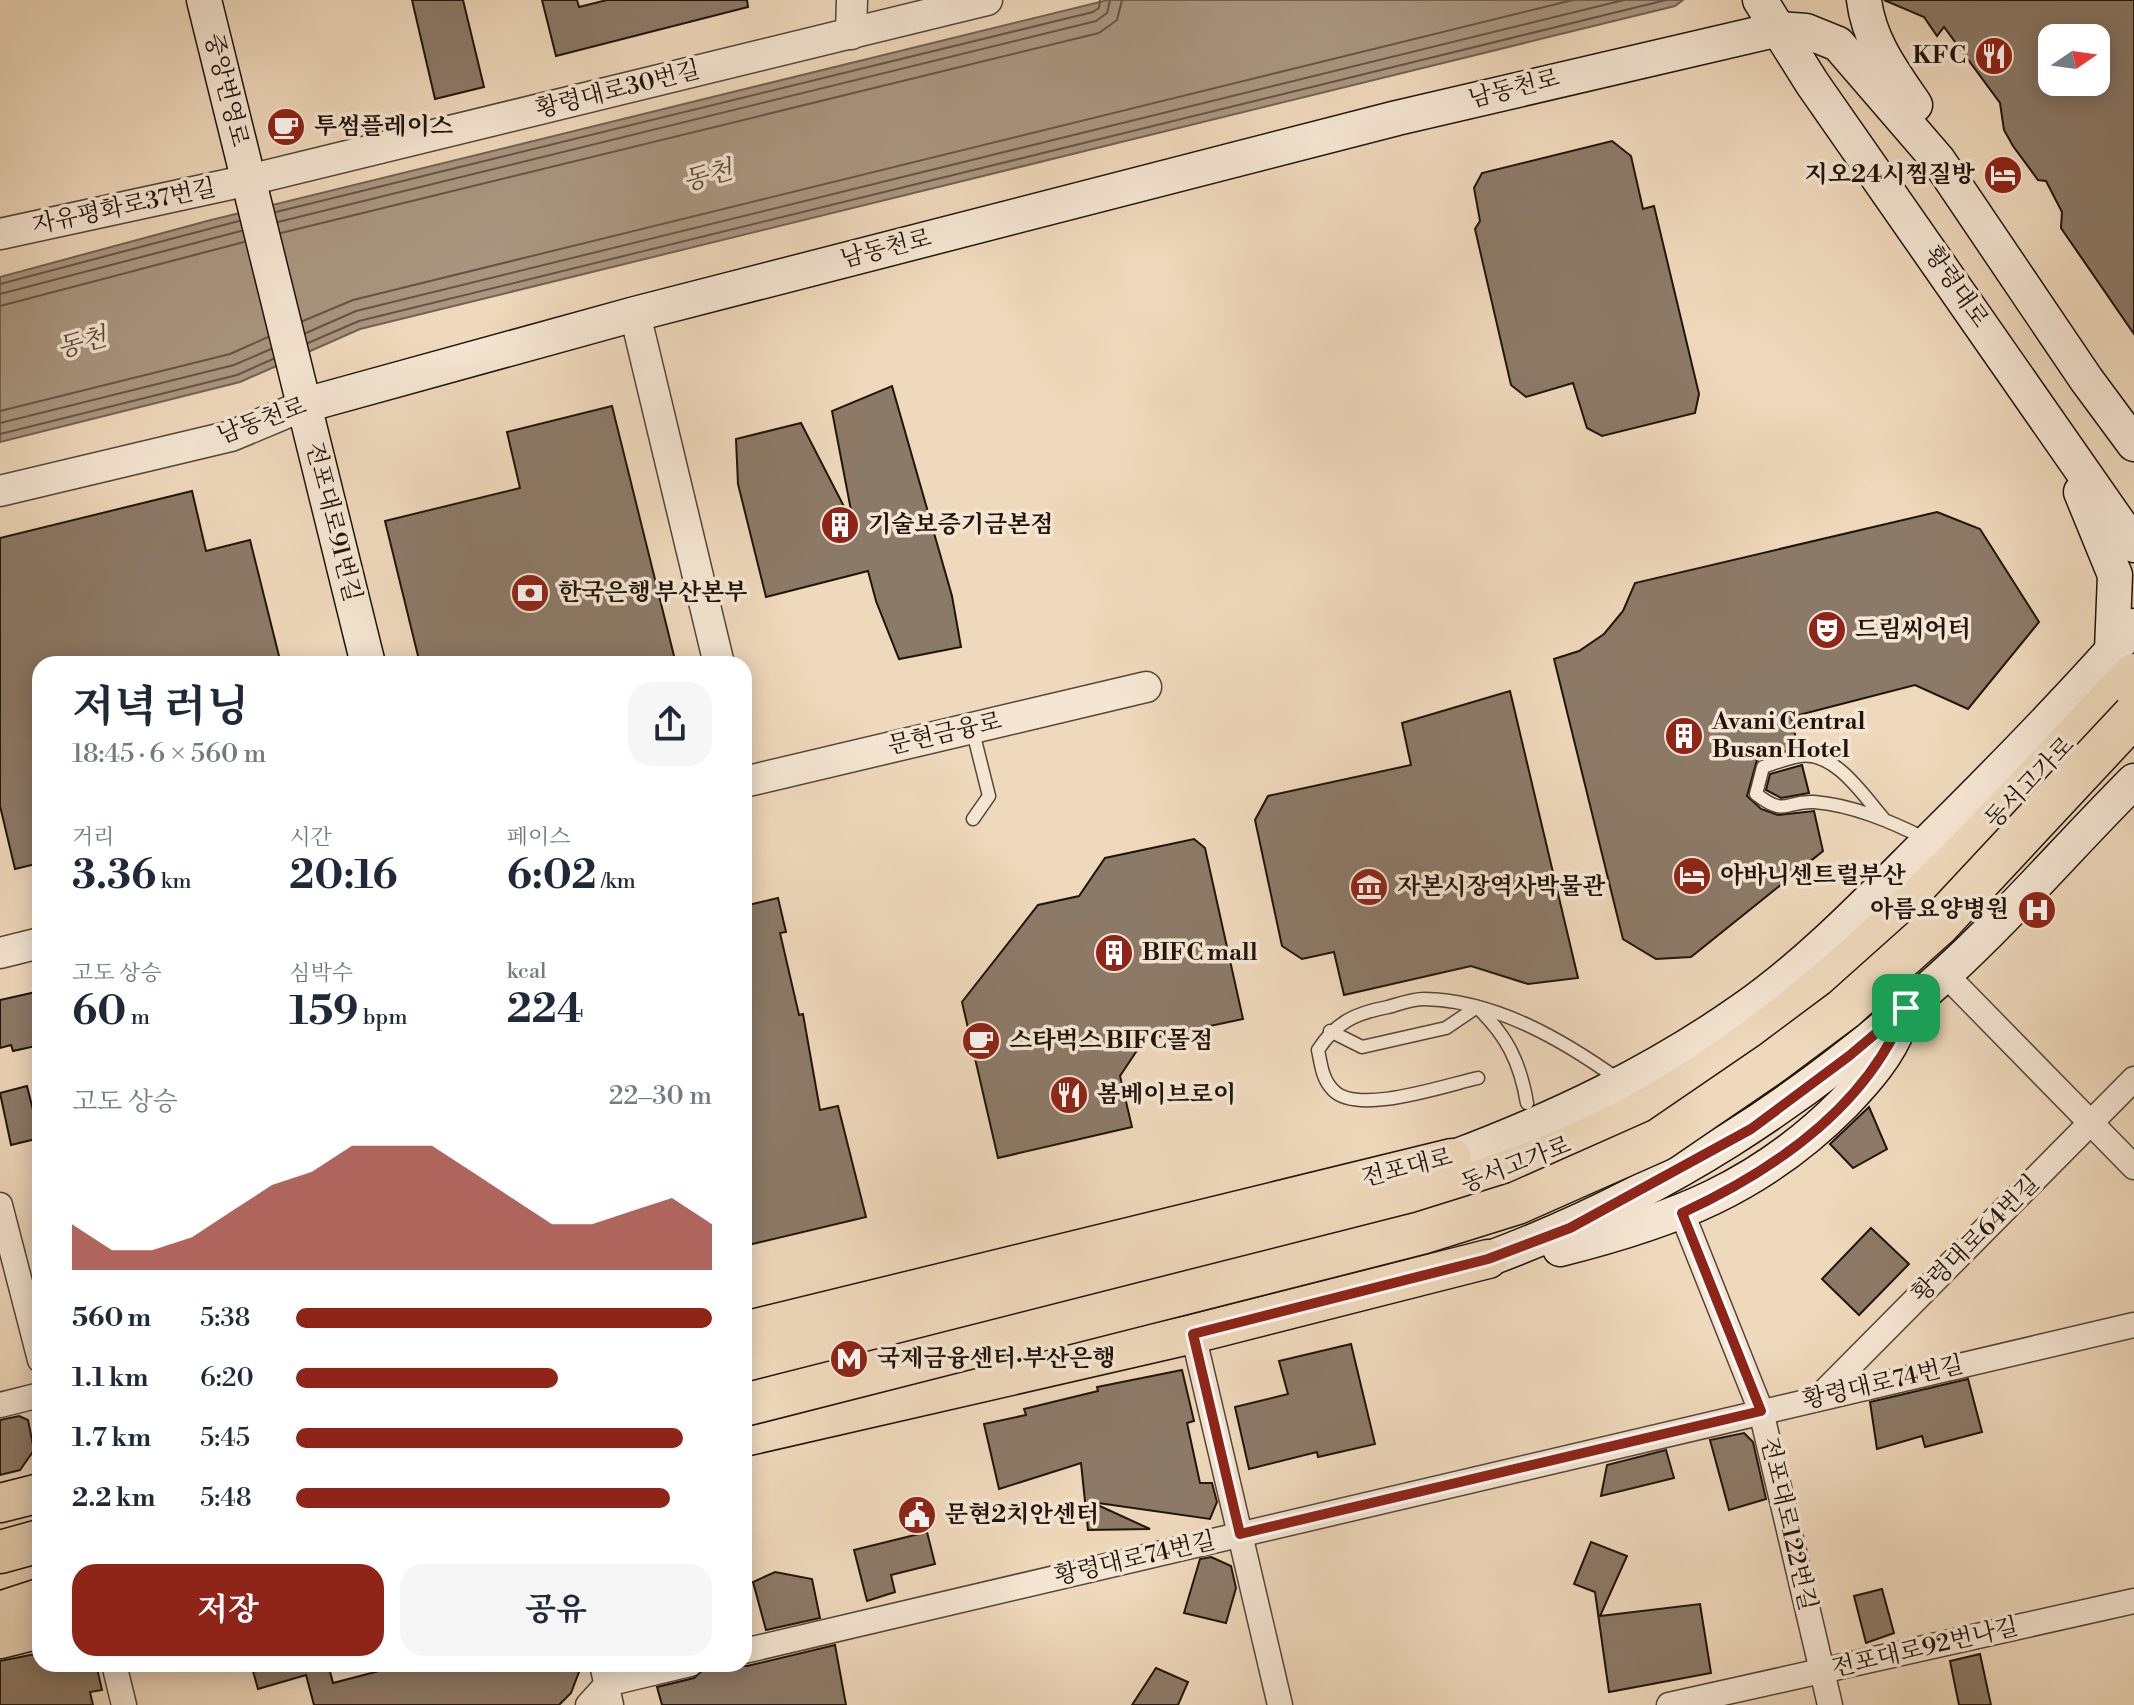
<!DOCTYPE html>
<html lang="ko">
<meta charset="utf-8">
<style>
body{margin:0;font-family:"Libre Bodoni","Noto Serif KR",serif;background:#f6f6f7;color:#1f2937;height:100vh;display:flex;flex-direction:column;font-size:30px;white-space:nowrap}
*{box-sizing:border-box;margin:0}
p{font-size:26px;color:#747a83}
.icon{flex:none;width:44px;height:44px;fill:none;stroke:currentColor;stroke-width:2;stroke-linecap:round;stroke-linejoin:round}
.map{position:relative;flex:1;overflow:hidden}
.panel{position:absolute;left:32px;top:656px;width:720px;height:1016px;display:flex;flex-direction:column;background:#fff;border-radius:24px;box-shadow:0 4px 20px #0003}
.panel>*{flex:none}
.needle{width:52px;rotate:77deg}
.fabs{position:absolute;left:2038px;top:24px;display:grid;gap:16px}
.fabs a{display:grid;place-items:center;width:72px;height:72px;border-radius:16px;background:#fff;box-shadow:0 4px 20px #0003;font-size:40px}
.pin{position:absolute;display:grid;place-items:center;width:68px;height:68px;color:#fff;margin:-34px;border-radius:16px;box-shadow:0 4px 12px #0006}
.round{display:grid;place-items:center;flex:none;width:84px;height:84px;border-radius:24px;background:#f6f6f7}
.overview{display:flex;align-items:center;justify-content:space-between;height:136px;padding:0 40px}
h1{font-size:44px;font-weight:700;line-height:60px}
.figures{display:grid;grid-template-columns:repeat(3,1fr);gap:12px;height:136px;padding:8px 40px}
.figures div{display:grid;align-content:center}
.figures b{font-size:40px;font-weight:700}
.figures small{font-size:22px;font-weight:400}
.figures p{font-size:22px}
.chart{height:224px;padding:16px 40px}
.chart p{display:flex;justify-content:space-between}
.chart svg{width:100%;height:144px;margin-top:8px;fill:#8f2418;opacity:.7}
.cta{display:flex;gap:16px;margin-top:auto;padding:16px 40px}
.cta a{flex:1;height:92px;border-radius:24px;background:#8f2418;color:#fff;font-size:32px;font-weight:700;line-height:92px;text-align:center}
.cta a+a{background:#f6f6f7;color:#1f2937}
ul{padding:0 40px;list-style:none;font-size:26px}
li{display:grid;grid-template-columns:128px 96px 1fr;align-items:center;height:60px}
li i{height:20px;border-radius:10px;background:#8f2418}
.map>svg:first-child{display:block}
</style>
<div class="map">
<svg width="2134" height="1705" viewBox="0 0 2134 1705">
<rect width="100%" height="100%" fill="#efd9bc"/>
<filter id="stains"><feTurbulence type="fractalNoise" baseFrequency=".0025" numOctaves="4"/><feColorMatrix values="0 0 0 0 .2 0 0 0 0 .09 0 0 0 0 .02 0 0 0 .5 -.17"/></filter>
<radialGradient id="worn" r=".72"><stop offset=".6" stop-color="#630" stop-opacity="0"/><stop offset="1" stop-color="#630" stop-opacity=".3"/></radialGradient>
<polygon fill="#a99680" stroke="#736252" stroke-width="2" points="1108,0 1683,0 1675,6 360,329 240,382 0,442 0,277 211,220"/>
<g fill="none" stroke-linecap="round" stroke-linejoin="round">
<g stroke="#655546" stroke-width="2">
<polyline points="276,212 1093,12 1099,8 1100,0"/>
<polyline points="278,222 1096,21 1107,13 1110,0"/>
<polyline points="281,233 1099,33 1117,20 1122,0"/>
<polyline points="0,284 239,221"/>
<polyline points="0,294 241,231"/>
<polyline points="0,306 244,242"/>
<polyline points="303,321 353,300 1573,0"/>
<polyline points="306,333 356,311 1624,0"/>
<polyline points="308,343 359,321 1666,0"/>
<polyline points="0,411 230,354 268,337"/>
<polyline points="0,423 234,365 271,349"/>
<polyline points="0,434 237,375 273,359"/>
</g>
</g>
<g fill="#8c7a68" stroke="#21140d" stroke-width="2" fill-rule="evenodd">
<polygon points="412,0 463,0 484,87 435,99"/>
<polygon points="542,0 577,0 579,7 607,0 747,0 748,7 556,56"/>
<path d="M 1884,0 L 2134,0 L 2134,334 L 2061,228 L 2062,212 L 2046,181 L 2038,180 L 2013,146 L 2004,130 L 2000,103 L 1944,27 L 1937,36 L 1924,17 ZM 2052,38 L 2096,38 L 2096,82 L 2052,82 Z"/>
<polygon points="1612,141 1631,156 1643,209 1654,206 1699,394 1695,413 1602,436 1587,428 1573,383 1526,397 1511,385 1475,229 1480,221 1474,188 1482,173"/>
<polygon points="892,386 952,596 961,647 899,659 876,601 868,571 766,597 738,484 736,439 801,423 854,526 832,411"/>
<polygon points="612,406 676,664 420,664 385,521 520,488 507,432"/>
<polygon points="192,491 206,551 250,540 281,664 40,664 40,863 15,869 0,806 0,538"/>
<polygon points="1937,512 1980,529 2039,622 1968,709 1915,685 1791,717 1798,747 1757,760 1747,796 1761,809 1778,815 1814,811 1823,851 1691,957 1656,959 1623,939 1554,659 1579,651 1604,634 1623,611 1635,583"/>
<polygon points="1510,691 1578,978 1528,984 1471,966 1344,995 1334,952 1302,959 1282,946 1255,820 1268,796 1411,765 1402,723"/>
<polygon points="1802,765 1809,793 1781,798 1766,790 1770,774"/>
<polygon points="1194,839 1205,848 1243,1019 1144,1040 1120,1076 1132,1127 998,1158 962,1002 1038,905 1079,896 1105,858"/>
<polygon points="778,898 786,932 780,933 799,1015 803,1014 820,1110 838,1106 866,1217 744,1246 744,906"/>
<polygon points="40,991 40,1045 13,1051 11,1045 0,1048 0,1000"/>
<polygon points="27,1086 40,1138 11,1145 0,1093"/>
<polygon points="1869,1107 1887,1149 1853,1168 1830,1144"/>
<polygon points="1871,1228 1909,1264 1859,1315 1822,1279"/>
<polygon points="1351,1344 1375,1444 1318,1457 1317,1452 1249,1469 1235,1407 1288,1394 1279,1361"/>
<polygon points="1182,1370 1194,1421 1187,1423 1200,1483 1212,1483 1217,1502 1210,1519 1091,1502 1150,1529 1088,1530 1081,1463 999,1489 984,1424 1026,1415 1024,1409 1098,1391 1097,1387"/>
<polygon points="1968,1379 1982,1432 1925,1447 1922,1436 1877,1449 1870,1402"/>
<polygon points="19,1416 28,1420 34,1450 20,1470 0,1475 0,1420"/>
<polygon points="1744,1433 1753,1442 1766,1499 1729,1510 1710,1440"/>
<polygon points="1666,1450 1674,1478 1601,1496 1607,1465"/>
<polygon points="927,1532 935,1564 891,1575 895,1592 867,1601 854,1550"/>
<polygon points="1591,1542 1627,1556 1600,1616 1700,1604 1711,1673 1609,1692 1595,1592 1574,1584"/>
<polygon points="1211,1557 1231,1566 1236,1588 1226,1623 1184,1613 1200,1559"/>
<polygon points="775,1572 812,1579 820,1618 766,1630 753,1582"/>
<polygon points="1882,1589 1894,1633 1866,1643 1854,1596"/>
<polygon points="835,1645 846,1705 662,1705 657,1687 694,1678 704,1669 722,1664 747,1666"/>
<polygon points="40,1653 40,1664 96,1664 102,1690 90,1692 93,1705 0,1705 0,1661"/>
<polygon points="1980,1654 1991,1705 1959,1705 1950,1661"/>
<polygon points="251,1664 328,1664 333,1683 406,1664 582,1664 571,1693 559,1705 314,1705 306,1675 258,1689"/>
<polygon points="1156,1668 1188,1682 1178,1705 1132,1705"/>
</g>
<g fill="none" stroke-linecap="round" stroke-linejoin="round">
<defs>
<g id="service">
<polyline points="972,728 989,796 973,819"/>
<path d="M 1883,818 C 1863,795 1835,751 1800,756 C 1787,758 1775,763 1763,767 L 1756,794 C 1787,818 1785,800 1814,802 C 1853,805 1892,822 1926,839"/>
<path d="M 1330,1031 L 1362,1047 L 1446,1028 L 1477,1007 C 1507,1036 1520,1062 1527,1103"/>
<path d="M 1478,1078 C 1446,1085 1357,1116 1333,1090 C 1322,1079 1321,1064 1318,1050 C 1336,1022 1356,1013 1388,1007 C 1399,1004 1412,999 1424,999 C 1495,1000 1563,1040 1619,1080"/>
</g>
<g id="minor">
<polyline points="1945,974 2134,1167"/>
<polyline points="0,1205 40,1360"/>
<polyline points="1682,1213 1761,1411 1830,1705"/>
<polyline points="1193,1334 1280,1705"/>
<polyline points="1818,1398 2134,1079"/>
<polyline points="0,1405 40,1395"/>
<polyline points="744,1651 2134,1325"/>
<polyline points="114,1664 124,1705"/>
<polyline points="602,1664 611,1705"/>
<polyline points="588,1705 607,1684 690,1664"/>
<polyline points="1669,1705 2134,1601"/>
</g>
<g id="tertiary">
<polyline points="851,34 852,0"/>
<polyline points="0,234 249,180 987,0"/>
<polyline points="635,314 719,664"/>
<polyline points="0,491 231,436 305,405"/>
<polyline points="744,782 1146,687"/>
<polyline points="0,953 40,943"/>
</g>
<g id="secondary">
<polyline points="204,0 368,664"/>
<polyline points="1760,0 1812,83 2134,545"/>
<path d="M 1864,0 C 1869,41 1892,71 1915,105"/>
<polyline points="305,405 635,314 1397,118 1779,29 1806,31 1838,44 1938,160 2086,379 2134,444"/>
<polyline points="2081,492 2115,575 2112,651"/>
<path d="M 1452,1158 C 1556,1119 1653,1073 1744,1009 C 1808,964 1864,906 1920,850 C 1993,778 2066,704 2134,626"/>
<path d="M 1560,1249 C 1672,1221 1760,1188 1844,1103 C 1867,1079 1888,1055 1900,1024"/>
<path d="M 1488,1259 C 1663,1194 1805,1101 1943,976 C 2010,915 2070,845 2134,781"/>
</g>
<g id="primary">
<polyline points="744,1331 1452,1158"/>
<polyline points="744,1437 1193,1334 1488,1259"/>
<polyline points="0,1503 40,1493"/>
<polyline points="0,1639 40,1629"/>
</g>
<g id="trunk">
<path d="M 744,1367 C 902,1328 1061,1289 1219,1250 C 1367,1214 1519,1183 1652,1107 C 1841,999 1986,831 2134,675"/>
<polyline points="0,1552 40,1541"/>
<polyline points="0,1613 40,1600"/>
</g>
</defs>
<use href="#service" stroke="#544539" stroke-width="15"/>
<use href="#minor" stroke="#544539" stroke-width="27"/>
<use href="#tertiary" stroke="#544539" stroke-width="33"/>
<use href="#secondary" stroke="#21140d" stroke-width="37"/>
<use href="#primary" stroke="#21140d" stroke-width="41"/>
<use href="#trunk" stroke="#21140d" stroke-width="45"/>
<use href="#service" stroke="#f5e6d3" stroke-width="12"/>
<use href="#minor" stroke="#f5e6d3" stroke-width="24"/>
<use href="#tertiary" stroke="#f5e6d3" stroke-width="30"/>
<use href="#secondary" stroke="#f5e6d3" stroke-width="34"/>
<use href="#primary" stroke="#efd9bc" stroke-width="38"/>
<use href="#trunk" stroke="#efd9bc" stroke-width="42"/>
<defs>
<polyline id="trunk-bridge" points="744,1405 1421,1233 1517,1203 1659,1140 1773,1062 1844,1009 1939,924 2134,715"/>
</defs>
<use href="#trunk-bridge" stroke="#21140d" stroke-width="45" stroke-linecap="butt"/>
<use href="#trunk-bridge" stroke="#efd9bc" stroke-width="42"/>
</g>
<g fill="none" stroke-linecap="round" stroke-linejoin="round">
<defs>
<path id="route" d="M 1906,1008 C 1868,1106 1775,1170 1682,1213 L 1761,1411 L 1240,1534 L 1193,1334 L 1488,1259 L 1570,1228 L 1751,1129 L 1849,1056 Z"/>
</defs>
<use href="#route" stroke="#fff" stroke-width="16"/>
<use href="#route" stroke="#8f2418" stroke-width="10"/>
</g>
<defs>
<symbol id="restaurant-disc" viewBox="-11 -11 22 22"><circle r="9.5" fill="#8f2418" stroke="#f5e6d3"/><path d="M-5-6h1v4h1v-4h1v4h1v-4h1v5L-1.5 .5V6h-2V.5L-5-1ZM5-6V6H3V1.5H1.5Q1.5-4 5-6Z" fill="#fff"/></symbol>
<symbol id="cafe-disc" viewBox="-11 -11 22 22"><circle r="9.5" fill="#8f2418" stroke="#f5e6d3"/><path d="M-5.5-4.5H6V0H3Q3 3.5 0 3.5H-2.5Q-5.5 3.5-5.5 0ZM3-3.2v2h1.7v-2ZM-6 4.5H4V6H-6Z" fill="#fff"/></symbol>
<symbol id="hotel-disc" viewBox="-11 -11 22 22"><circle r="9.5" fill="#8f2418" stroke="#f5e6d3"/><path d="M-6-4.5h1.5V1H6V5H4.5V3h-9V5H-6ZM-4 0a1.8 1.8 0 1 1 3.6 0ZM.5 0V-2.5h3Q6-2.5 6 0Z" fill="#fff"/></symbol>
<symbol id="building-disc" viewBox="-11 -11 22 22"><circle r="9.5" fill="#8f2418" stroke="#f5e6d3"/><path d="M-4-6H4V6H1V3H-1V6H-4ZM-2.5-4.3h1.7v1.8h-1.7ZM.8-4.3h1.7v1.8H.8ZM-2.5-1h1.7V.8h-1.7ZM.8-1h1.7V.8H.8Z" fill="#fff"/></symbol>
<symbol id="bank-disc" viewBox="-11 -11 22 22"><circle r="9.5" fill="#8f2418" stroke="#f5e6d3"/><path d="M-6-4H6V4H-6ZM0-2.3a2.3 2.3 0 1 0 0 4.6a2.3 2.3 0 1 0 0-4.6Z" fill="#fff"/></symbol>
<symbol id="theatre-disc" viewBox="-11 -11 22 22"><circle r="9.5" fill="#8f2418" stroke="#f5e6d3"/><path d="M-5-5.5Q0-4 5-5.5V0Q5 5 0 6Q-5 5-5 0ZM-3.3-2.5H-1v1.5H-3.3ZM1-2.5H3.3v1.5H1ZM-2.8 1Q0 5.5 2.8 1Z" fill="#fff"/></symbol>
<symbol id="museum-disc" viewBox="-11 -11 22 22"><circle r="9.5" fill="#8f2418" stroke="#f5e6d3"/><path d="M0-6L6-3V-2H-6V-3ZM-5-1h2V3h-2ZM-1-1h2V3h-2ZM3-1h2V3H3ZM-6 4H6V6H-6Z" fill="#fff"/></symbol>
<symbol id="hospital-disc" viewBox="-11 -11 22 22"><circle r="9.5" fill="#8f2418" stroke="#f5e6d3"/><path d="M-5-5h3v3.5h4V-5h3V5h-3V1.5h-4V5h-3Z" fill="#fff"/></symbol>
<symbol id="metro-disc" viewBox="-11 -11 22 22"><circle r="9.5" fill="#8f2418" stroke="#f5e6d3"/><path d="M-5.5 5V-5H-3L0 0L3-5H5.5V5H3V-.5L0 4L-3-.5V5Z" fill="#fff"/></symbol>
<symbol id="civic-disc" viewBox="-11 -11 22 22"><circle r="9.5" fill="#8f2418" stroke="#f5e6d3"/><path d="M-.6-6.5H3V-4.5H.6V-3L4-1V1h2V6H-6V1h2V-1L-.6-3ZM-1.2 2.5V6h2.4V2.5Z" fill="#fff"/></symbol>
</defs>
<g fill-rule="evenodd">
<use href="#restaurant-disc" x="1972" y="34" width="44" height="44"/>
<use href="#cafe-disc" x="264" y="105" width="44" height="44"/>
<use href="#hotel-disc" x="1981" y="153" width="44" height="44"/>
<use href="#building-disc" x="818" y="503" width="44" height="44"/>
<use href="#bank-disc" x="508" y="571" width="44" height="44"/>
<use href="#theatre-disc" x="1805" y="608" width="44" height="44"/>
<use href="#building-disc" x="1662" y="714" width="44" height="44"/>
<use href="#hotel-disc" x="1670" y="854" width="44" height="44"/>
<use href="#museum-disc" x="1347" y="865" width="44" height="44"/>
<use href="#hospital-disc" x="2015" y="888" width="44" height="44"/>
<use href="#building-disc" x="1092" y="931" width="44" height="44"/>
<use href="#cafe-disc" x="959" y="1019" width="44" height="44"/>
<use href="#restaurant-disc" x="1047" y="1073" width="44" height="44"/>
<use href="#metro-disc" x="827" y="1337" width="44" height="44"/>
<use href="#civic-disc" x="895" y="1493" width="44" height="44"/>
</g>
<g text-anchor="middle" dominant-baseline="central" stroke-width="7" stroke-linejoin="round" paint-order="stroke">
<g font-size="24" font-weight="bold" fill="#21140d" stroke="#f5e6d3" text-anchor="start">
<text x="1966" y="56" text-anchor="end">KFC</text>
<text x="314" y="127">투썸플레이스</text>
<text x="1975" y="175" text-anchor="end">지오24시찜질방</text>
<text x="868" y="525">기술보증기금본점</text>
<text x="558" y="593">한국은행 부산본부</text>
<text x="1855" y="630">드림씨어터</text>
<text x="1712" y="722">Avani Central<tspan x="1712" dy="28">Busan Hotel</tspan></text>
<text x="1720" y="876">아바니센트럴부산</text>
<text x="1397" y="887">자본시장역사박물관</text>
<text x="2009" y="910" text-anchor="end">아름요양병원</text>
<text x="1142" y="953">BIFC mall</text>
<text x="1009" y="1041">스타벅스 BIFC몰점</text>
<text x="1097" y="1095">봄베이브로이</text>
<text x="877" y="1359">국제금융센터·부산은행</text>
<text x="945" y="1515">문현2치안센터</text>
</g>
<g font-size="24" fill="#21140d" stroke="#f5e6d3">
<text transform="translate(1514 89) rotate(-14)">남동천로</text>
<text transform="translate(226 90) rotate(76)">중앙번영로</text>
<text transform="translate(618 90) rotate(-14)">황령대로30번길</text>
<text transform="translate(124 207) rotate(-12)">자유평화로37번길</text>
<text transform="translate(886 249) rotate(-14)">남동천로</text>
<text transform="translate(1956 287) rotate(55)">황령대로</text>
<text transform="translate(262 421) rotate(-20)">남동천로</text>
<text transform="translate(333 522) rotate(76)">전포대로91번길</text>
<text transform="translate(945 734) rotate(-13)">문현금융로</text>
<text transform="translate(2030 783) rotate(-46)">동서고가로</text>
<text transform="translate(1516 1165) rotate(-21)">동서고가로</text>
<text transform="translate(1407 1168) rotate(-14)">전포대로</text>
<text transform="translate(1976 1239) rotate(-45)">황령대로64번길</text>
<text transform="translate(1883 1383) rotate(-13)">황령대로74번길</text>
<text transform="translate(1788 1524) rotate(77)">전포대로122번길</text>
<text transform="translate(1135 1559) rotate(-13)">황령대로74번길</text>
<text transform="translate(1925 1648) rotate(-13)">전포대로92번나길</text>
</g>
<g font-size="26" font-style="italic" fill="#57483b" stroke="#f5e6d3">
<text transform="translate(708 176) rotate(-15)">동천</text>
<text transform="translate(82 343) rotate(-15)">동천</text>
</g>
</g>
<rect width="100%" height="100%" filter="url(#stains)"/>
<rect width="100%" height="100%" fill="url(#worn)"/>
</svg>
<div class="fabs">
<a><svg class="needle" viewBox="-14 -14 28 28"><path d="M0-13l5 13h-10z" fill="#e53935"/><path d="M0 13l5-13h-10z" fill="#747a83"/></svg></a>
</div>
<div class="pin" style="left:1906px;top:1008px;background:#1e9e55"><svg class="icon" aria-label="arrive" viewBox="0 0 24 24"><path d="M6 21V4h12l-3 4 3 4H6"/></svg></div>
<section class="panel">
<div class="overview"><div><h1>저녁 러닝</h1><p>18:45 · 6 × 560 m</p></div><a class="round"><svg class="icon" aria-label="share" viewBox="0 0 24 24"><path d="M12 15V3M7 8l5-5 5 5M5 13v7h14v-7"/></svg></a></div>
<div class="figures">
<div><p>거리</p><b>3.36<small> km</small></b></div>
<div><p>시간</p><b>20:16</b></div>
<div><p>페이스</p><b>6:02<small> /km</small></b></div>
</div>
<div class="figures">
<div><p>고도 상승</p><b>60<small> m</small></b></div>
<div><p>심박수</p><b>159<small> bpm</small></b></div>
<div><p>kcal</p><b>224</b></div>
</div>
<div class="chart"><p><span>고도 상승</span>22–30 m</p>
<svg viewBox="0 0 160 44" preserveAspectRatio="none"><path d="M0 44V30L10 38L20 38L30 34L40 26L50 18L60 14L70 6L80 6L90 6L100 14L110 22L120 30L130 30L140 26L150 22L160 30V44z"/></svg>
</div>
<ul>
<li><b>560 m</b>5:38<i style="width:100%"></i></li>
<li><b>1.1 km</b>6:20<i style="width:63%"></i></li>
<li><b>1.7 km</b>5:45<i style="width:93%"></i></li>
<li><b>2.2 km</b>5:48<i style="width:90%"></i></li>
</ul>
<div class="cta"><a>저장</a><a>공유</a></div>
</section>
</div>
